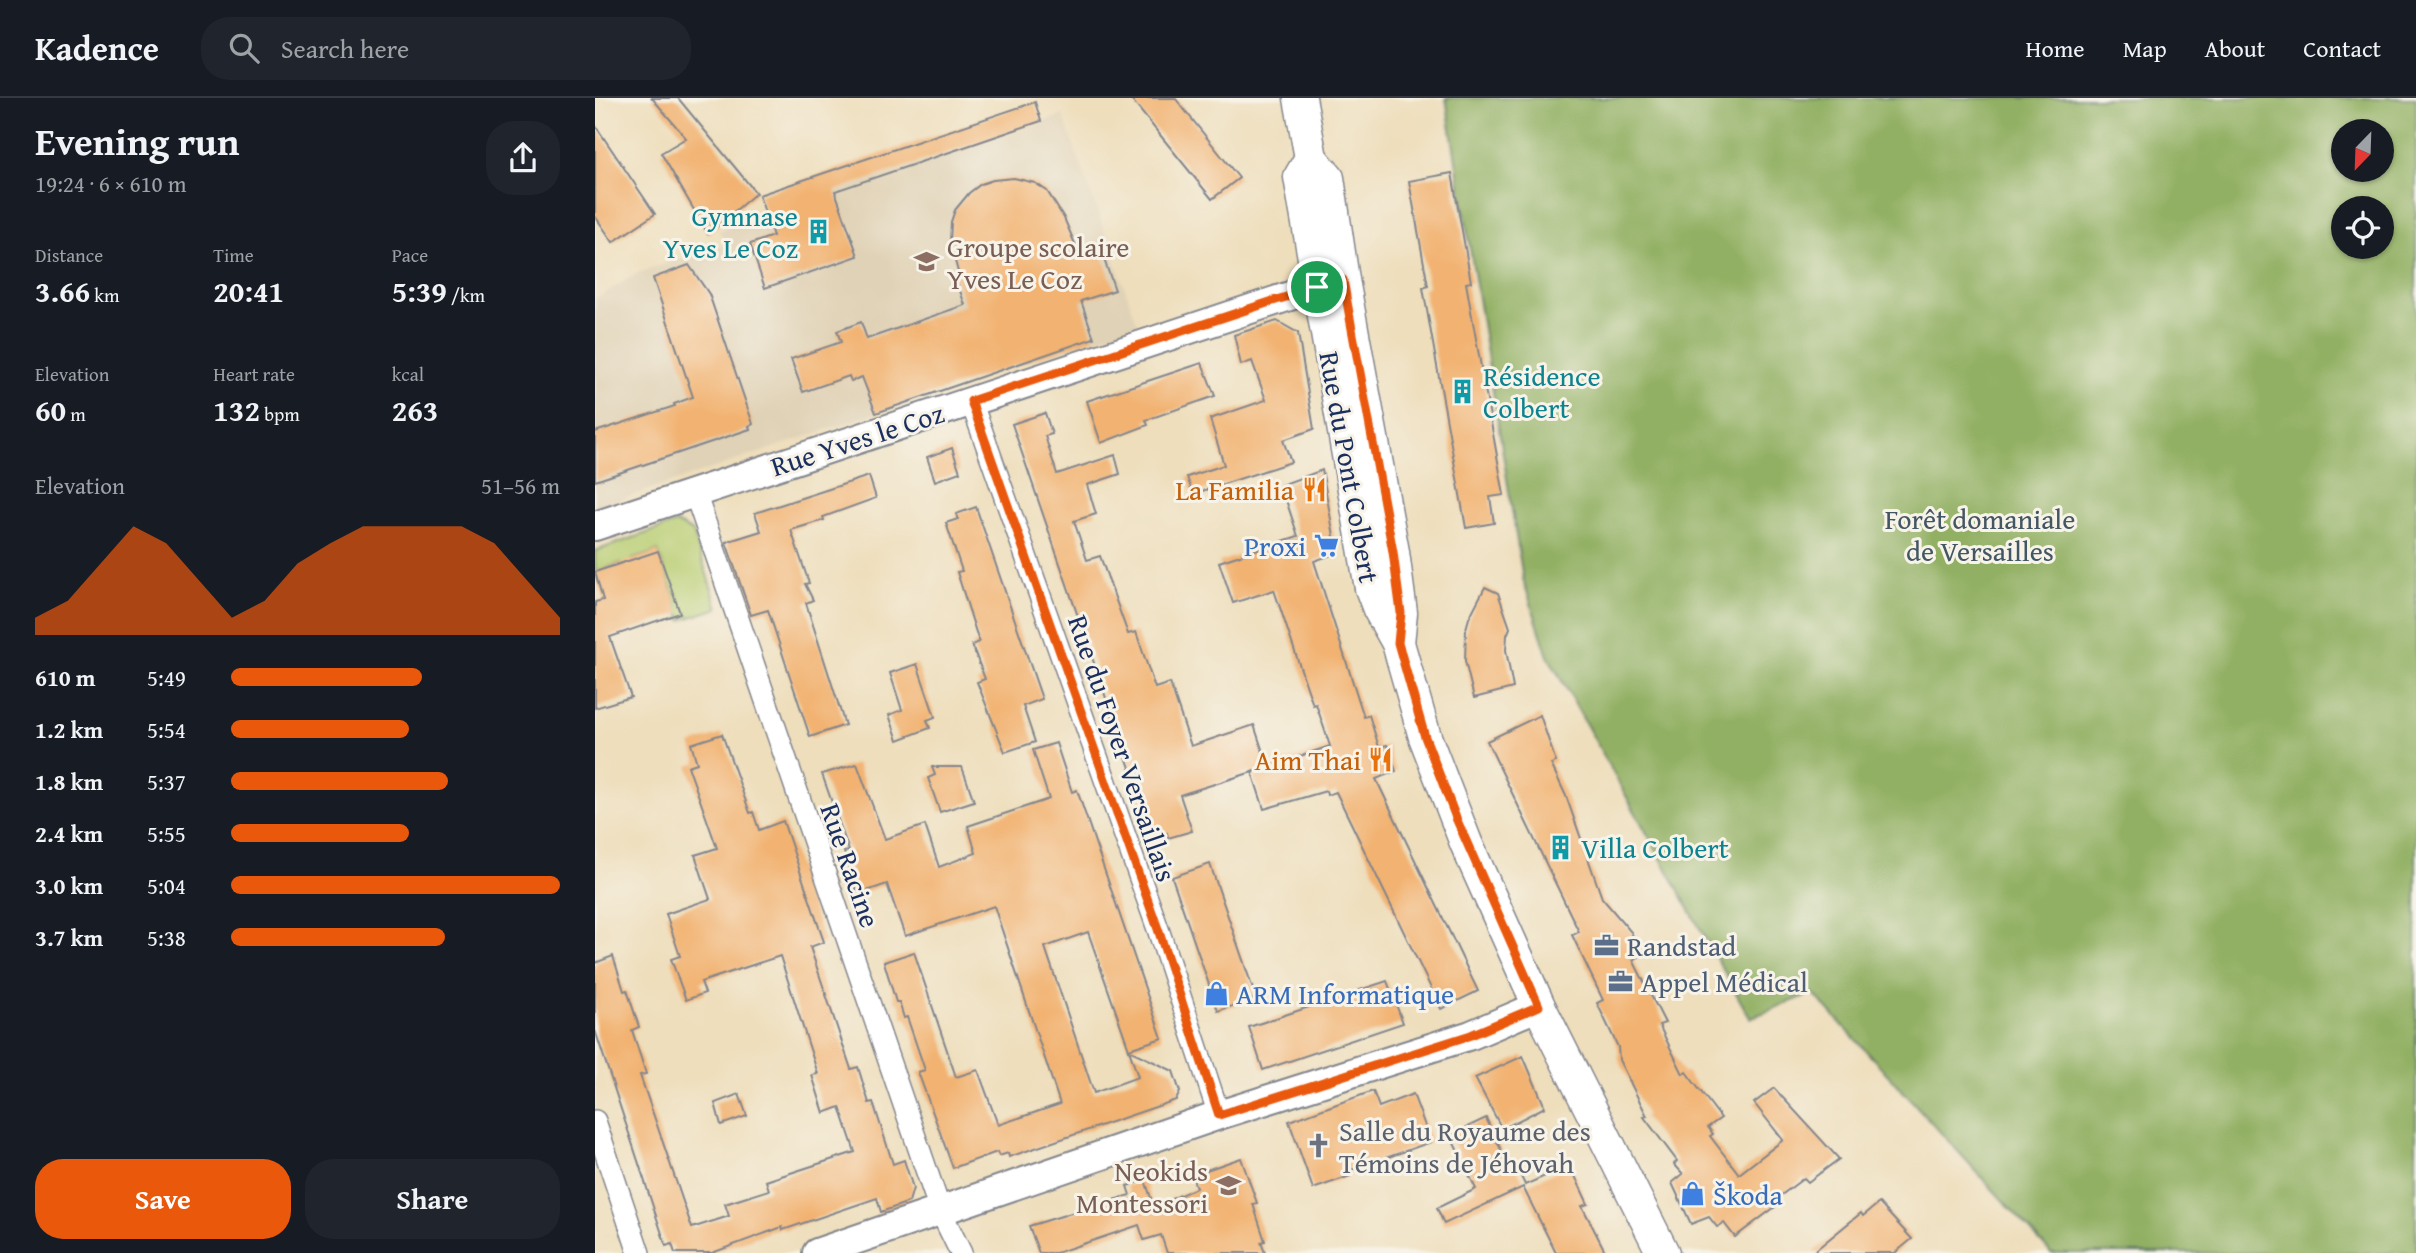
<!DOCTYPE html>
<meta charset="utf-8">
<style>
body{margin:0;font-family:"Gentium Book Plus",serif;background:#20242c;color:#f1f3f6;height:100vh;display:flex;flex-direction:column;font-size:26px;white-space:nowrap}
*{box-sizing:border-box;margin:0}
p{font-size:23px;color:#9ea1a6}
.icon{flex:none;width:38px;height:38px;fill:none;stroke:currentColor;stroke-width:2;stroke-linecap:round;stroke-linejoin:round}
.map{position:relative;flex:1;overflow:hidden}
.panel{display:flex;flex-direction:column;background:#171b24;width:595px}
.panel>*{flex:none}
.needle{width:46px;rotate:203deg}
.tools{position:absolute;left:1736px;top:21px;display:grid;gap:14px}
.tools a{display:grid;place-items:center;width:63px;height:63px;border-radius:50%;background:#171b24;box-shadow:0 2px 5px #0004;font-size:35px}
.pin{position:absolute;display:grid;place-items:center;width:60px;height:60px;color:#fff;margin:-30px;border:4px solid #fff;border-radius:50%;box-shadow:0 2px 7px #0007}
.round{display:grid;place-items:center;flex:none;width:74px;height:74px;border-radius:28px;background:#20242c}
.summary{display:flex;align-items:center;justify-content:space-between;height:119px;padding:0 35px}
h1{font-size:38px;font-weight:800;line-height:52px}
.metrics{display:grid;grid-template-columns:repeat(3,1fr);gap:10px;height:119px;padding:7px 35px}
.metrics div{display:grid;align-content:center}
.metrics b{font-size:30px;font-weight:800}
.metrics small{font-size:19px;font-weight:400}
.metrics p{font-size:19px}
.chart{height:196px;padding:14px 35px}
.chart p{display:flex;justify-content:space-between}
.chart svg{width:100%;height:126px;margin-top:7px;fill:#ea580c;opacity:.7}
.primary-button{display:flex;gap:14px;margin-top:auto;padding:14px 35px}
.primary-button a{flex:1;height:80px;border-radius:28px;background:#ea580c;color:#fff;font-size:28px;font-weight:800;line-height:80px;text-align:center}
.primary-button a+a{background:#20242c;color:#f1f3f6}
ul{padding:0 35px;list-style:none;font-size:23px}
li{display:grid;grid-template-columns:112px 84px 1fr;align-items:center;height:52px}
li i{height:18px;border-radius:9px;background:#ea580c}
header{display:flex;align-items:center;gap:42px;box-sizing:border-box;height:98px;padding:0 35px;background:#171b24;border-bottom:2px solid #363941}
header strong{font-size:33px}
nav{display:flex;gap:38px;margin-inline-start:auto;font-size:24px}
.search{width:490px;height:63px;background:#20242c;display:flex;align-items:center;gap:18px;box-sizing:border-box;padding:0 24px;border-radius:28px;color:#9ea1a6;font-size:26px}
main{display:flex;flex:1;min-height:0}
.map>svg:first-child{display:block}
</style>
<header>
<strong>Kadence</strong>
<div class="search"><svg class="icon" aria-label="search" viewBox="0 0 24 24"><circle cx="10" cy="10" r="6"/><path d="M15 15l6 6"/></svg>Search here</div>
<nav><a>Home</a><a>Map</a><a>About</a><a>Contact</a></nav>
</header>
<main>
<section class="panel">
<div class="summary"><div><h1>Evening run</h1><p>19:24 · 6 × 610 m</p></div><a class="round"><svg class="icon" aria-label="share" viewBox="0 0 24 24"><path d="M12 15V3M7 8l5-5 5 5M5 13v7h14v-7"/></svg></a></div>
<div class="metrics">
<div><p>Distance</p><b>3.66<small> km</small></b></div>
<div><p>Time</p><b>20:41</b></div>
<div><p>Pace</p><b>5:39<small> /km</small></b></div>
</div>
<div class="metrics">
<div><p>Elevation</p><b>60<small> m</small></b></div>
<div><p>Heart rate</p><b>132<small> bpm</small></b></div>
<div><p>kcal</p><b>263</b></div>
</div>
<div class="chart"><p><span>Elevation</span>51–56 m</p>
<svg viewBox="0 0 160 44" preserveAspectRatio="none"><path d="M0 44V38L10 32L20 19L30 6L40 12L50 25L60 38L70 32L80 19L90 12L100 6L110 6L120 6L130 6L140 12L150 25L160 38V44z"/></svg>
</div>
<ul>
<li><b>610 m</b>5:49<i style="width:58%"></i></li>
<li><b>1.2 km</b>5:54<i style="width:54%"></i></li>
<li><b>1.8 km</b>5:37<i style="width:66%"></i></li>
<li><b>2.4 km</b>5:55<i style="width:54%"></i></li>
<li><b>3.0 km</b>5:04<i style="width:100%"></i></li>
<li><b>3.7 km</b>5:38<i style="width:65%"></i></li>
</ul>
<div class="primary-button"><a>Save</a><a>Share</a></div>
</section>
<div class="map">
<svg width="1821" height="1155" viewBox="0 0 1821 1155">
<rect width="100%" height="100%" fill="#f7f3e8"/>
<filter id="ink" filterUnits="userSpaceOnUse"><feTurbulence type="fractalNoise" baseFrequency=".0143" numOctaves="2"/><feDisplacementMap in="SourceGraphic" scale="14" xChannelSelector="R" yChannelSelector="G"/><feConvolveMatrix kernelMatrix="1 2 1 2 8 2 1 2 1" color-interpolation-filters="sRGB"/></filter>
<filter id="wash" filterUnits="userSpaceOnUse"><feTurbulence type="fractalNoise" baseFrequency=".00686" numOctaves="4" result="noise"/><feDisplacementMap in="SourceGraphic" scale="28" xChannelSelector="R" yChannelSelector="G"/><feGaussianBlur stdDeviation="1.57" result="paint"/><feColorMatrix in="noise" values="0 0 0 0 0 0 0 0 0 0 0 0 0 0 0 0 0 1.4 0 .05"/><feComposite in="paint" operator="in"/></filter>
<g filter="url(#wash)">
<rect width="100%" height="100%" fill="#eedebc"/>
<polygon fill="#e0d2b6" points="468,17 543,227 0,410 0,201 43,175 132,146 123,133"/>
<polygon fill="#b8cd71" stroke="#6a7e68" stroke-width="2" points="81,425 98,434 123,510 87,522 63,453 38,461 29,472 26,465 0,474 0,453"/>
<path fill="#92b063" stroke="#567060" stroke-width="2" fill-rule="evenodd" d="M 851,0 L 1821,0 L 1821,1155 L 1456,1155 L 1218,895 L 1155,920 L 953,558 L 928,481 ZM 1748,33 L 1787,33 L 1787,72 L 1748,72 ZM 1748,110 L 1787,110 L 1787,149 L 1748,149 Z"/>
<g id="blocks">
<g fill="#f2b372">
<polygon points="57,0 83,0 161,95 113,136 66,55 91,40"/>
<polygon points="535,0 580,0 644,80 617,101"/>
<polygon points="440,4 446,23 240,93 263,158 170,190 155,146 178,138 164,97"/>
<polygon points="0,27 60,116 18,144 0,118"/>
<polygon points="857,75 876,184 871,185 909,397 895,399 899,425 871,430 828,190 833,188 814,83"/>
<polygon points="419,80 440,85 452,93 469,120 486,160 506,153 520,192 486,203 499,240 281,315 267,279 256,283 254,278 208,294 196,261 246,244 242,233 266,224 272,241 370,207 359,176 363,174 355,144 356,124 360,112 374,95 386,86 398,82"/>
<polygon points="94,167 114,196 158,326 154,328 155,331 0,383 0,334 80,308 79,306 98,299 58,180"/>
<polygon points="682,223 703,235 719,331 688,342 696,364 598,396 592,379 629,367 615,321 671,302 657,263 646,267 639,237"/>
<polygon points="607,265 620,298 551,322 553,327 506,345 492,303"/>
<polygon points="450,315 457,336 450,338 462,376 520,357 525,376 492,387 501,416 479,423 492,462 505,458 533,536 541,534 560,590 575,585 596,648 659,627 673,669 585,697 597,733 573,740 572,735 559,740 417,326"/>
<polygon points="357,350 365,374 340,383 332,359"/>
<polygon points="727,372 742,455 719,463 769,619 774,617 784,649 792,647 801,673 781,681 883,893 846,911 741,694 732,697 731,693 669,711 657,674 735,648 721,606 718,607 679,492 638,505 624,464 703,438 686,387"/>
<polygon points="274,378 281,400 228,419 229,422 196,432 214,485 210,486 218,502 211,505 250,627 215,639 173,512 156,517 131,444 166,433 160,415"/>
<polygon points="381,409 447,601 428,608 440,644 410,654 382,584 390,581 377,547 384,544 362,474 367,473 351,425 363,421 361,416"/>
<polygon points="63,453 85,515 15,539 36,599 0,610 0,504 8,502 0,474"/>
<polygon points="890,489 903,495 915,530 912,537 911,552 918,590 879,600 870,563 871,531 874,520"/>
<polygon points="322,566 340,619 332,622 335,630 303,642 294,617 307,612 295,575"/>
<polygon points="945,617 961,664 956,666 971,698 1007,800 1036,834 1047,857 1038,862 1070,925 1064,927 1088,976 1091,974 1126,1020 1113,1029 1118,1036 1115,1038 1144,1076 1188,1042 1159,1005 1179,990 1244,1061 1213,1084 1209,1080 1177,1104 1180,1109 1140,1139 1129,1125 1122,1129 1114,1119 1096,1126 1077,1085 1088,1076 1079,1066 1082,1063 1049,1019 1052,1018 1024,962 1023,949 1002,905 1008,902 977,837 984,834 892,643"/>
<polygon points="127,636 155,715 158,714 164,732 188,723 229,844 215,849 256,971 263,969 274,1005 278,1004 298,1066 309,1062 318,1090 314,1104 286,1114 282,1100 188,1132 187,1129 117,1155 80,1155 77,1146 71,1148 0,932 0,865 18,858 29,893 32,892 44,929 37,932 51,976 45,977 97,1130 134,1118 130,1106 174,1092 171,1083 260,1054 245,1009 229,1015 217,977 223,976 185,858 106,884 110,895 91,902 76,861 85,858 71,816 115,801 100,757 122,750 93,668 102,665 96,646"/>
<polygon points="461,645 477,694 482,692 567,940 534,951 493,834 450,849 499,995 543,979 534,952 578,973 585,994 581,1002 414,1059 413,1055 404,1058 402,1054 358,1070 323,974 330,972 312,919 309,920 304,904 301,904 289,864 319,854 361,979 383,972 403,1027 465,1006 399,808 310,838 292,786 263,796 249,754 254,753 227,676 262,666 290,741 330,727 344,769 381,755 373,728 454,701 438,652"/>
<polygon points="337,669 367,669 379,703 345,714 333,680 340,677"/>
<polygon points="615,766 661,900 623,913 577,779"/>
<polygon points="792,883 808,925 668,972 654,929"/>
<polygon points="928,958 950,1009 907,1031 880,980"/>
<polygon points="778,993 784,1009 818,996 836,1044 754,1073 755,1078 718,1091 694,1023"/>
<polygon points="144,996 152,1018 126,1027 120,1005"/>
<polygon points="891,1020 916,1073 922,1070 930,1087 975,1067 993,1106 987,1108 1011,1155 961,1155 928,1089 849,1126 842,1110 881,1091 855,1037"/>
<polygon points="646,1060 662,1105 658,1106 670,1143 666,1144 670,1155 572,1155 566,1137 549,1142 544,1127 461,1155 444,1155 434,1128 535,1097 532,1088 550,1082 559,1109 601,1090 597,1077"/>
<polygon points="1284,1105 1317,1141 1300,1155 1217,1155 1266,1115 1268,1118"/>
</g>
</g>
</g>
<g filter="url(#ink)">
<use href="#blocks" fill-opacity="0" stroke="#84868d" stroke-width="2"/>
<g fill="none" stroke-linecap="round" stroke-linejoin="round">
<defs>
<g id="street">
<polyline points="376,303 563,831 624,1017"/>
<polyline points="100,395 345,1112 366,1155"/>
<polyline points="0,1023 44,1155"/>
</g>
<g id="secondary">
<polyline points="0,428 722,189"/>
<polyline points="222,1155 624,1017 876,937 944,908"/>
</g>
<g id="primary">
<polyline points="705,0 716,60 733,80 748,182 798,454 806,515 803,545"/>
<polyline points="716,60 705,79 776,490 784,511 803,545 830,639 871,745 944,908 1068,1155"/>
</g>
</defs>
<use href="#street" stroke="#84868d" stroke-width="24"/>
<use href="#secondary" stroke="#84868d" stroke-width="32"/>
<use href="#primary" stroke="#84868d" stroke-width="35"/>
<use href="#street" stroke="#fff" stroke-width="21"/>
<use href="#secondary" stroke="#fff" stroke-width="28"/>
<use href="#primary" stroke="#fff" stroke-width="32"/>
</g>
</g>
<g fill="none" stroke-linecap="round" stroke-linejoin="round" filter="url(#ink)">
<defs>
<polygon id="route" points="748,182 798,454 806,515 803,545 830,639 861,720 944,908 876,937 624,1017 563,831 376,303 678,203"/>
</defs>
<use href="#route" stroke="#fff" stroke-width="14"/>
<use href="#route" stroke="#ea580c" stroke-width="9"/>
</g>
<defs>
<symbol id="building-bare" viewBox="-9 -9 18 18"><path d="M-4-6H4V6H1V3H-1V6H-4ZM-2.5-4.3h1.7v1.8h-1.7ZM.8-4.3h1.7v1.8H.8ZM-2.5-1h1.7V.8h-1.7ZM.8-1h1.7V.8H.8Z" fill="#0f9aa8" stroke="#f7f3e8" stroke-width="2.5" paint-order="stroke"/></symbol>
<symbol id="school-bare" viewBox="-9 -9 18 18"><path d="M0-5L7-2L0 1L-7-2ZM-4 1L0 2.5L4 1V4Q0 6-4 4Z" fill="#8d6e63" stroke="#f7f3e8" stroke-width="2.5" paint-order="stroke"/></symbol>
<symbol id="restaurant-bare" viewBox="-9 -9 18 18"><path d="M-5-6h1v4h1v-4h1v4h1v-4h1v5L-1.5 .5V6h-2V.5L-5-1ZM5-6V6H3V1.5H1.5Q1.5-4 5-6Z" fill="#e8710a" stroke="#f7f3e8" stroke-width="2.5" paint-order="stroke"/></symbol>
<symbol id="supermarket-bare" viewBox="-9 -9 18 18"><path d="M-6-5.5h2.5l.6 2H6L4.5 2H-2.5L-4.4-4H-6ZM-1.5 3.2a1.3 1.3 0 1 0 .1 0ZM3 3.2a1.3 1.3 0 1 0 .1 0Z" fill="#3f7fe0" stroke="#f7f3e8" stroke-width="2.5" paint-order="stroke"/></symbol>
<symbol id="office-bare" viewBox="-9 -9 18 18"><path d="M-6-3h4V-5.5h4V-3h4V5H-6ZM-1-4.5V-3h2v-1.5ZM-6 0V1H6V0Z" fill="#5c6f8a" stroke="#f7f3e8" stroke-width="2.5" paint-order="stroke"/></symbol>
<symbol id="shop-bare" viewBox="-9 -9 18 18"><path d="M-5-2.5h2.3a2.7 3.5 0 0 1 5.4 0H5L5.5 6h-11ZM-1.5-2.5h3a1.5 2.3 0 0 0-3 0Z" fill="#3f7fe0" stroke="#f7f3e8" stroke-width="2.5" paint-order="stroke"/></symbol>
<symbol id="church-bare" viewBox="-9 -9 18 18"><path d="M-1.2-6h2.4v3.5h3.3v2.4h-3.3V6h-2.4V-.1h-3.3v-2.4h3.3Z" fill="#6b7280" stroke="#f7f3e8" stroke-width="2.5" paint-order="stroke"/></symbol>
</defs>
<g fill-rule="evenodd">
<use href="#building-bare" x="206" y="116" width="35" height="35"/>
<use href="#school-bare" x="314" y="146" width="35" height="35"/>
<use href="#building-bare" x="850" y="276" width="35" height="35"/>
<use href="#restaurant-bare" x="702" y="374" width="35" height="35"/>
<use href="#supermarket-bare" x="714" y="430" width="35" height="35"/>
<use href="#restaurant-bare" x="768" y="644" width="35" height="35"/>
<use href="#building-bare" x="948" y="732" width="35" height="35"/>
<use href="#office-bare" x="994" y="830" width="35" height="35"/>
<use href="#office-bare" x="1008" y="866" width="35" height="35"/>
<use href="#shop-bare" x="604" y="878" width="35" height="35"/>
<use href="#church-bare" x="706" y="1030" width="35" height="35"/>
<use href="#school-bare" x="616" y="1070" width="35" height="35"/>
<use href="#shop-bare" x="1080" y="1078" width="35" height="35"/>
</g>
<g text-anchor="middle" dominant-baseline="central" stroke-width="6" stroke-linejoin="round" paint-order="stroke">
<g font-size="28" fill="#0d838f" stroke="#f7f3e8" text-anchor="start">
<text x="203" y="117" text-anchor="end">Gymnase<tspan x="203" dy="32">Yves Le Coz</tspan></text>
<text x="888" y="277">Résidence<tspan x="888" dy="32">Colbert</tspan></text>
<text x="986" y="749">Villa Colbert</text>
</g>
<g font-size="28" fill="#785e54" stroke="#f7f3e8" text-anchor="start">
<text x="352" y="148">Groupe scolaire<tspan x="352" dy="32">Yves Le Coz</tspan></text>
<text x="613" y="1072" text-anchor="end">Neokids<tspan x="613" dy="32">Montessori</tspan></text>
</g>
<g font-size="28" fill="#1b2f5e" stroke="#f7f3e8">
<text transform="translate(262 341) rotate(-18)">Rue Yves le Coz</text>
<text transform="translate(755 369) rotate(80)">Rue du Pont Colbert</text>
<text transform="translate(528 650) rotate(71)">Rue du Foyer Versaillais</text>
<text transform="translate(256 767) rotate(71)">Rue Racine</text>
</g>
<g font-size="28" fill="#c56008" stroke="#f7f3e8" text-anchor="end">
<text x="699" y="391">La Familia</text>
<text x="766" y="661">Aim Thai</text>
</g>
<g font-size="28" fill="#425663" stroke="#f7f3e8">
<text x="1385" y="420">Forêt domaniale<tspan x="1385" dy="32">de Versailles</tspan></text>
</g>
<g font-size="28" fill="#366cbe" stroke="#f7f3e8" text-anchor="start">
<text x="711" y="447" text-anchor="end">Proxi</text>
<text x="641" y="895">ARM Informatique</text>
<text x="1118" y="1096">Škoda</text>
</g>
<g font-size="28" fill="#4e5e75" stroke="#f7f3e8" text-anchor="start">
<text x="1032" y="847">Randstad</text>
<text x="1046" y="883">Appel Médical</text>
</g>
<g font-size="28" fill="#5b616d" stroke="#f7f3e8" text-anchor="start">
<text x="744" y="1032">Salle du Royaume des<tspan x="744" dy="32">Témoins de Jéhovah</tspan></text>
</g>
</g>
</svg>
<div class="tools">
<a><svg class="needle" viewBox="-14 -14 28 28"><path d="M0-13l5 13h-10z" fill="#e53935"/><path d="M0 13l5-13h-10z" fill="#9ea1a6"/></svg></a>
<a><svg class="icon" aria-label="locate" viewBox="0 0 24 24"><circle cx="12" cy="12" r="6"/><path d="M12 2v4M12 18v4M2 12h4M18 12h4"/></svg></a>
</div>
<div class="pin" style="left:722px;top:189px;background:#1e9e55"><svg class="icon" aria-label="arrive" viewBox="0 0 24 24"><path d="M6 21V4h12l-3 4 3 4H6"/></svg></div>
</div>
</main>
